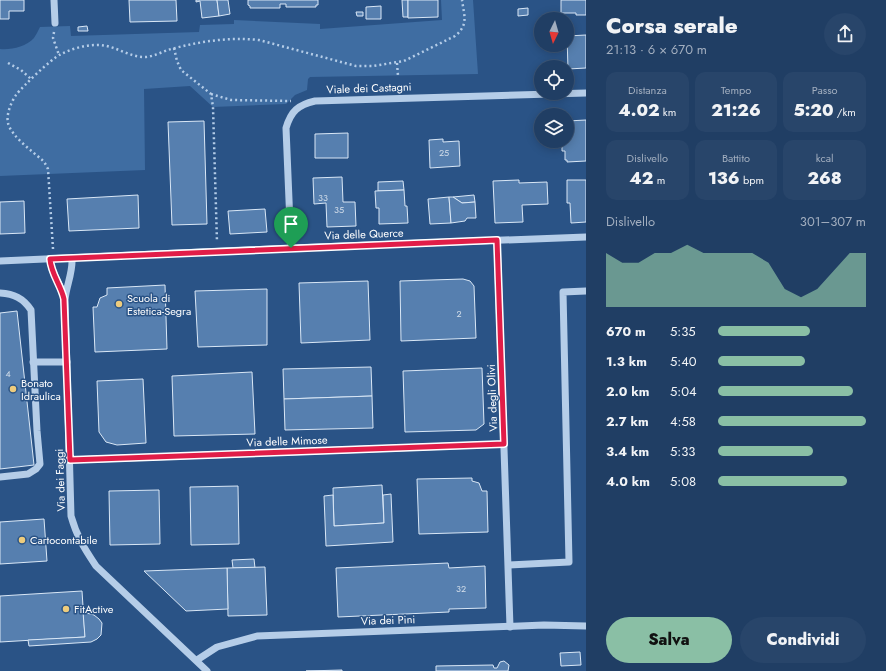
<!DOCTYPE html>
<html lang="it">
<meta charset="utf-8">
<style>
body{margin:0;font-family:Jost,sans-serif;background:#28456a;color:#f1f3f6;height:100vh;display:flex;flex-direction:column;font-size:15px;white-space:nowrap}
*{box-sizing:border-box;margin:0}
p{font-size:13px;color:#a2aebf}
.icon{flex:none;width:22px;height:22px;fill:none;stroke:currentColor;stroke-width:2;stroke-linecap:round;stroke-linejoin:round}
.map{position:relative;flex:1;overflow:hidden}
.panel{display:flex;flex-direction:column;background:#203e64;width:300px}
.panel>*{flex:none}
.needle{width:26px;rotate:185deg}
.tools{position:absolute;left:534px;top:12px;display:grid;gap:8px}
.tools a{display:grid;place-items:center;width:40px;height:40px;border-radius:50%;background:#203e64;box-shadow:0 2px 10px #0003,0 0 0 1px #3d5778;font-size:20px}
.pin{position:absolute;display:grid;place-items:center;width:34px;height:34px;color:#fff;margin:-41px -17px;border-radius:50% 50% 50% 0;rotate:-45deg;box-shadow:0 0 4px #0007}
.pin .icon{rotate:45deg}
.round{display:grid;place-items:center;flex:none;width:42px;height:42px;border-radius:21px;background:#28456a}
.overview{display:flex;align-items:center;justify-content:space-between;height:68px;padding:0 20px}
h1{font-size:22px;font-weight:800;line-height:30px}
.figures{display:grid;grid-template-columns:repeat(3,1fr);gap:6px;height:68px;padding:4px 20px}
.figures div{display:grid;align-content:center;border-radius:10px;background:#28456a;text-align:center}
.figures b{font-size:17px;font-weight:800}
.figures small{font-size:11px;font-weight:400}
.figures p{font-size:11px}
.chart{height:112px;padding:8px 20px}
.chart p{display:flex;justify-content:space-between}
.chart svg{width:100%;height:72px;margin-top:4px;fill:#8abfa5;opacity:.7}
.primary-button{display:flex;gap:8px;margin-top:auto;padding:8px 20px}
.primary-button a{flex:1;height:46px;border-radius:24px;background:#8abfa5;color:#111;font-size:16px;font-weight:800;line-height:46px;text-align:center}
.primary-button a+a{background:#28456a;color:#f1f3f6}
ul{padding:0 20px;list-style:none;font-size:13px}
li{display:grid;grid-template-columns:64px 48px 1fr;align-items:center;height:30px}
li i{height:10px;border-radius:5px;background:#8abfa5}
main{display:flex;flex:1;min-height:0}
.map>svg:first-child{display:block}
</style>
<main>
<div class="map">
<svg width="586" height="671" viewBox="0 0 586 671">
<rect width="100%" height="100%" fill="#2a5386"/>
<path fill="#3f6da2" d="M 441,0 L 473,0 L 478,74 L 310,77 L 308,79 L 307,90 L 295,95 L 286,104 L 213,107 L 190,86 L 144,89 L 145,170 L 0,176 L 0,49 C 11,50 26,47 34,38 C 36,35 38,31 40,27 L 70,26 L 71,36 L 199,32 L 200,25 L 234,24 L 234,20 L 320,24 L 320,29 L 442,20 Z"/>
<g fill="#567faf" stroke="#d9e7f6">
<polygon points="0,0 24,0 24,11 9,11 9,19 0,19"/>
<polygon points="129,0 176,0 177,21 130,22"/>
<polygon points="196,0 217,0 219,16 202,18 200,1 196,2"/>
<polygon points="217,0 228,0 230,14 219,16"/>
<polygon points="248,0 318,0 318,5 316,5 316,7 286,7 286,4 280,4 280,8 250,8 250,6 248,5"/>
<polygon points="402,0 408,0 408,17 403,17"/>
<polygon points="408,0 438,0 438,17 408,18"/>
<polygon points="561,0 586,0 586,15 576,15 576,13 561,13"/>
<polygon points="381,6 381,19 366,19 366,7"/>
<polygon points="528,8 528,15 518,16 518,9"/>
<polygon points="356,12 363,12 363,16 357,16"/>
<polygon points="87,26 88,31 78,31 78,27"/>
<polygon points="586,35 586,68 568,69 567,36"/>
<polygon points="586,120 586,161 567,162 567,160 565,160 565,151 562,151 562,141 567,141 567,121"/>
<polygon points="204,121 207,224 172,225 168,122"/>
<polygon points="348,133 348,158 315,158 315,134"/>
<polygon points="443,139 443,142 459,141 460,166 430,168 429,140"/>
<polygon points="342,177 343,202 355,202 356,226 327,227 326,203 314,204 313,178"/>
<polygon points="519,180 519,183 547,182 548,204 522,205 523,222 495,223 493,181"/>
<polygon points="567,180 586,180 586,222 571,223 570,203 567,203"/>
<polygon points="403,181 404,190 378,191 378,182"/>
<polygon points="404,190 405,206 407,206 408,223 379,224 379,208 376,208 375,191"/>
<polygon points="138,195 139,228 69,231 67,199"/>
<polygon points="474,195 475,202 462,203 453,197"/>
<polygon points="449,197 451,223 430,224 428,199"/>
<polygon points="449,197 453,197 462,203 475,202 476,218 467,218 465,221 451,223"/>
<polygon points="24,201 25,233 0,234 0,202"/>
<polygon points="265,209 267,232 230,234 228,211"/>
<polygon points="463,279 470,281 474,286 476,338 401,341 400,281"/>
<polygon points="368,281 370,340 301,343 299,283"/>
<polygon points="165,285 167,349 95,352 93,307 97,307 100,298 107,295 107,288"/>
<polygon points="267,289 267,345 198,347 195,291"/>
<polygon points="17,311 34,465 0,469 0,313"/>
<polygon points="371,367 372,396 284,399 283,369"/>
<polygon points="482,368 484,424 476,430 405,432 403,371"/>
<polygon points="252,372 255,434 174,436 172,376"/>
<polygon points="143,379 146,443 117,445 106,442 99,432 97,381"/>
<polygon points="372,396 373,428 285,430 284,399"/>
<polygon points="472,478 472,481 479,483 482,491 487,491 488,532 419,534 417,479"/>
<polygon points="382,485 384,523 334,526 333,488"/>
<polygon points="238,486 239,544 191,545 190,487"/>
<polygon points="159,490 160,544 110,545 109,491"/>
<polygon points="391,494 393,542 326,546 324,496 333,495 334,526 384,523 383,495"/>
<polygon points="44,519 47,561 0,564 0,522"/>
<polygon points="254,559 255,568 233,568 232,560"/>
<polygon points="448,563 449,568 485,566 486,608 449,609 449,612 338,617 336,568"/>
<polygon points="265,567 267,615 228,616 227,568"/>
<polygon points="227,568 228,609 186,611 144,571"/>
<polygon points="82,591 85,637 0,642 0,596"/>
<polygon points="83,612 94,615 99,619 102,623 101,635 97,639 91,642 29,646 28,640 85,637"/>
<polygon points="580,652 581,665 561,666 560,653"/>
<polygon points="504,661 509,665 508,671 436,671 436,666 493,665 494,668 497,668 500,662"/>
<polygon points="342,670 342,671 306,671"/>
</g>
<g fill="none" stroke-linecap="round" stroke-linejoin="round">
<g stroke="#b5cde8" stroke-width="2.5" stroke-dasharray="2 3" stroke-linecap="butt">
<polyline points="54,32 53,38 59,55"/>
<polyline points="174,48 177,61 181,70 211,94 213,107 217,242"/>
<polyline points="8,63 21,70 31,79"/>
<polyline points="397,63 398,76"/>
<polyline points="211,94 231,100 291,101"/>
<path d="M 53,249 L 48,169 C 46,165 44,161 41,159 C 32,151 11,136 8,123 C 6,115 11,102 16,95 C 23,86 51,59 61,54 C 72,49 84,45 96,45 C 114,44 129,58 146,57 C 156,56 165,50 175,48 C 203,41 230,37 259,40 L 356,66 L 373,66 L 404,61 L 455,36 C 469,25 464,15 462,0"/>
</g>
<g stroke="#b5cde8" stroke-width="7">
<polyline points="54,0 55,23"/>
<polyline points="497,240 510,627"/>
<path d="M 291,248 L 286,128 C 291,111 298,105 315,101 L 586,93"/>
<path d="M 72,258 C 73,273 66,286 65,300 L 71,516 C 77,537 84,548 96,566 L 207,671"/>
<path d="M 50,259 C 51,274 61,284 64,298"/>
<polyline points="0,261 291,248 586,237"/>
<path d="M 0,293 C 14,294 23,298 31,310 L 37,431 L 40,464 L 36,469 L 28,474 L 0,477"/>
<polyline points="33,362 67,362"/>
<polyline points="70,460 504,444"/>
<polyline points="509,565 569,562 563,292 586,291"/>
<polyline points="197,660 217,647 257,636 544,625 586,626"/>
</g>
</g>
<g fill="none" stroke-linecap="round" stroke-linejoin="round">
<defs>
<path id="route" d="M 497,240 L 504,444 L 70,460 L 64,299 C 61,285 51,274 50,259 Z"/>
</defs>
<use href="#route" stroke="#fff" stroke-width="8"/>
<use href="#route" stroke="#e11d48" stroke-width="5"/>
</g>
<g fill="#eecc7d" stroke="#2a5386" stroke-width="1.5">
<circle cx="119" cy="304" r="4"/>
<circle cx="13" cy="389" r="4"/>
<circle cx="22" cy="540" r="4"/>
<circle cx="66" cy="609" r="4"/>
</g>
<g text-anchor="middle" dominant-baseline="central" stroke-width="3" stroke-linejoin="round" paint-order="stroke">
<g font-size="9" fill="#d5dfeb">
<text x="444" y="152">25</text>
<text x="323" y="197">33</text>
<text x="339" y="209">35</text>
<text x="459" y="313">2</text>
<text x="8" y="373">4</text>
<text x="461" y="588">32</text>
</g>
<g font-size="11" fill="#fff" stroke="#2a5386">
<text transform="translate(369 88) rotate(-2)">Viale dei Castagni</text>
<text transform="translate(364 234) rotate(-2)">Via delle Querce</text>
<text transform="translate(492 398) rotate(-92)">Via degli Olivi</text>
<text transform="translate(287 441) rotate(-2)">Via delle Mimose</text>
<text transform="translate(60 480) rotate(-92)">Via dei Faggi</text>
<text transform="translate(388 620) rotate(-2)">Via dei Pini</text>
</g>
<g font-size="11" fill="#fff" stroke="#2a5386" text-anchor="start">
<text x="127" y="298">Scuola di<tspan x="127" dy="13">Estetica-Segra</tspan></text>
<text x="21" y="383">Bonato<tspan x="21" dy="13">Idraulica</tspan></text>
<text x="30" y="540">Cartocontabile</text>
<text x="74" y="609">FitActive</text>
</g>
</g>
</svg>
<div class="tools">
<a><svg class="needle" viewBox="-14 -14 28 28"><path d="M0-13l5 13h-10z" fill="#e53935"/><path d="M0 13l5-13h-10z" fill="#a2aebf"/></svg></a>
<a><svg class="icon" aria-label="locate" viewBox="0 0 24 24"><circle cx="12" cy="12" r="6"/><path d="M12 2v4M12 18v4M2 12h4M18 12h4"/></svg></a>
<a><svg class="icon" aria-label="layers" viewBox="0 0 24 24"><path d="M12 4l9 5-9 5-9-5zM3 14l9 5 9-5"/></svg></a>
</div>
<div class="pin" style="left:291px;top:248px;background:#1e9e55"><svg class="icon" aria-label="arrive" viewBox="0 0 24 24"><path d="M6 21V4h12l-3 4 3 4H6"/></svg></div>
</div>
<section class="panel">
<div class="overview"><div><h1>Corsa serale</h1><p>21:13 · 6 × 670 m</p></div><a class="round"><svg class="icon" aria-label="share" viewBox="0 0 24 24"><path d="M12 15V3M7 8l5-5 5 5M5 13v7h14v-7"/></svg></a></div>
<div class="figures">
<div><p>Distanza</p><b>4.02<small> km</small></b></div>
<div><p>Tempo</p><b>21:26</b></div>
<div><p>Passo</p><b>5:20<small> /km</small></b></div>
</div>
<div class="figures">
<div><p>Dislivello</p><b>42<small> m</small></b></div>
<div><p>Battito</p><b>136<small> bpm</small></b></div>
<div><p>kcal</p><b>268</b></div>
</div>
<div class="chart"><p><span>Dislivello</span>301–307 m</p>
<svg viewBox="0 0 160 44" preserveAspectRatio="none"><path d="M0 44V11L10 17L20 17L30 11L40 11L50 6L60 11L70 11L80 11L90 11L100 17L110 33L120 38L130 33L140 22L150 11L160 11V44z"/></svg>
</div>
<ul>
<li><b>670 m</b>5:35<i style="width:62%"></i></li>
<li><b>1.3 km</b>5:40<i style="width:59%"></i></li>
<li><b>2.0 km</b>5:04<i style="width:91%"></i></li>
<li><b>2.7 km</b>4:58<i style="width:100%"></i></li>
<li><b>3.4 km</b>5:33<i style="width:64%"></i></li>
<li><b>4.0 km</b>5:08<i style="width:87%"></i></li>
</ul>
<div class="primary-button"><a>Salva</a><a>Condividi</a></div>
</section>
</main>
